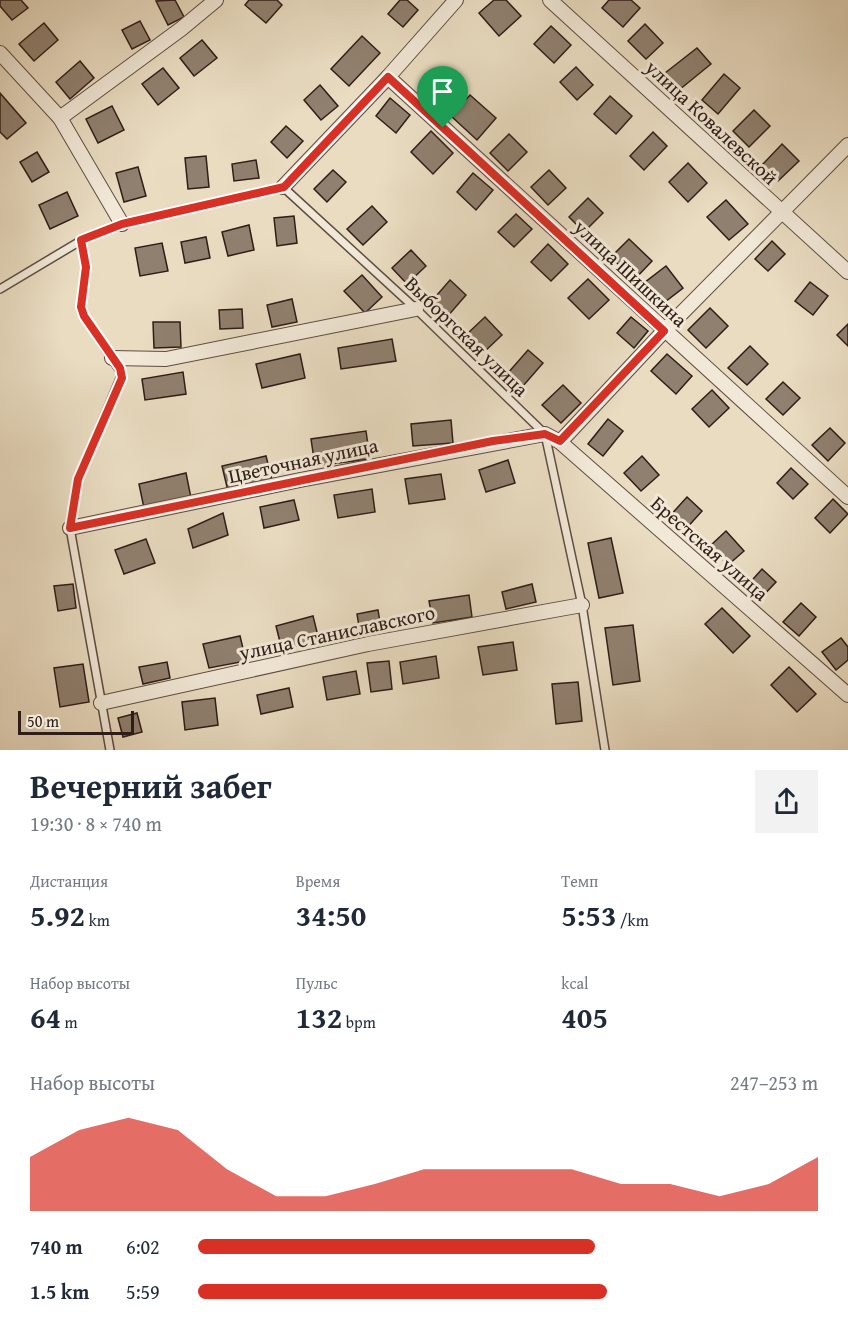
<!DOCTYPE html>
<html lang="ru">
<meta charset="utf-8">
<style>
body{margin:0;font-family:"Gentium Book Plus",serif;background:#f2f2f3;color:#1f2937;height:100vh;display:flex;flex-direction:column;font-size:22px;white-space:nowrap}
*{box-sizing:border-box;margin:0}
p{font-size:20px;color:#747a83}
.icon{flex:none;width:33px;height:33px;fill:none;stroke:currentColor;stroke-width:2;stroke-linecap:round;stroke-linejoin:round}
.map{position:relative;height:750px;overflow:hidden}
.side{display:flex;flex-direction:column;background:#fff;flex:1}
.side>*{flex:none}
.scale{position:absolute;left:18px;bottom:15px;width:116px;box-sizing:border-box;padding-left:6px;border:3px solid #2f1d17;border-top:0;font-size:16px;line-height:21px;white-space:nowrap;color:#2f1d17;-webkit-text-stroke:4px #f1e8d7;paint-order:stroke}
.pin{position:absolute;display:grid;place-items:center;width:51px;height:51px;color:#fff;margin:-62px -26px;border-radius:50% 50% 50% 0;rotate:-45deg;box-shadow:0 0 6px #0007}
.pin .icon{rotate:45deg}
.round{display:grid;place-items:center;flex:none;width:63px;height:63px;border-radius:0px;background:#f2f2f3}
.head{display:flex;align-items:center;justify-content:space-between;height:102px;padding:0 30px}
h1{font-size:33px;font-weight:700;line-height:45px}
.metrics{display:grid;grid-template-columns:repeat(3,1fr);gap:9px;height:102px;padding:6px 30px}
.metrics div{display:grid;align-content:center}
.metrics b{font-size:30px;font-weight:700}
.metrics small{font-size:16px;font-weight:400}
.metrics p{font-size:16px}
.chart{height:168px;padding:12px 30px}
.chart p{display:flex;justify-content:space-between}
.chart svg{width:100%;height:108px;margin-top:6px;fill:#d93025;opacity:.7}
ul{padding:0 30px;list-style:none;font-size:20px}
li{display:grid;grid-template-columns:96px 72px 1fr;align-items:center;height:45px}
li i{height:15px;border-radius:8px;background:#d93025}
.map>svg:first-child{display:block}
</style>
<div class="map">
<svg width="848" height="750" viewBox="0 0 848 750">
<rect width="100%" height="100%" fill="#e9dcc1"/>
<filter id="stains"><feTurbulence type="fractalNoise" baseFrequency=".00333" numOctaves="4"/><feColorMatrix values="0 0 0 0 .2 0 0 0 0 .09 0 0 0 0 .02 0 0 0 .5 -.17"/></filter>
<radialGradient id="worn" r=".72"><stop offset=".6" stop-color="#630" stop-opacity="0"/><stop offset="1" stop-color="#630" stop-opacity=".3"/></radialGradient>
<g fill="#90806f" stroke="#2f1d17" stroke-width="1.5">
<polygon points="0,0 21,0 28,8 12,20 0,6"/>
<polygon points="175,0 184,17 168,25 156,1"/>
<polygon points="249,0 277,0 282,5 266,23 245,5"/>
<polygon points="400,0 407,0 418,10 403,27 388,14"/>
<polygon points="494,0 506,0 521,16 499,36 479,13"/>
<polygon points="609,0 631,0 640,8 623,27 602,8"/>
<polygon points="140,21 150,40 132,49 122,30"/>
<polygon points="44,23 58,40 34,61 19,44"/>
<polygon points="645,24 663,43 646,59 628,41"/>
<polygon points="551,26 571,45 554,63 534,44"/>
<polygon points="362,36 380,53 349,86 331,69"/>
<polygon points="202,40 217,58 194,76 180,58"/>
<polygon points="697,48 711,64 679,90 665,73"/>
<polygon points="80,61 94,78 70,99 56,82"/>
<polygon points="576,67 593,85 577,100 560,82"/>
<polygon points="163,68 179,88 158,105 142,84"/>
<polygon points="724,74 740,88 718,114 702,100"/>
<polygon points="320,85 338,106 321,120 304,100"/>
<polygon points="0,93 26,123 7,139 0,132"/>
<polygon points="470,95 496,118 477,140 451,116"/>
<polygon points="610,96 632,116 616,134 594,114"/>
<polygon points="390,98 410,115 396,133 376,116"/>
<polygon points="112,106 124,130 98,143 86,119"/>
<polygon points="754,110 770,126 749,147 733,131"/>
<polygon points="286,126 303,141 287,158 271,142"/>
<polygon points="431,131 453,153 433,174 411,152"/>
<polygon points="653,132 667,146 644,170 630,156"/>
<polygon points="509,134 527,152 508,171 490,153"/>
<polygon points="782,144 799,161 778,181 762,165"/>
<polygon points="37,152 49,172 32,182 20,162"/>
<polygon points="206,156 209,187 188,189 185,158"/>
<polygon points="256,160 259,178 234,181 232,164"/>
<polygon points="688,163 707,183 688,202 669,182"/>
<polygon points="138,167 146,196 124,202 116,173"/>
<polygon points="333,170 346,182 327,202 314,189"/>
<polygon points="549,170 566,188 548,205 531,187"/>
<polygon points="473,173 493,190 476,210 457,192"/>
<polygon points="67,192 78,216 50,229 39,205"/>
<polygon points="588,198 603,213 584,232 569,217"/>
<polygon points="726,200 748,224 729,240 707,217"/>
<polygon points="372,206 387,222 363,245 347,229"/>
<polygon points="516,214 532,229 514,247 498,232"/>
<polygon points="294,216 297,243 277,246 274,218"/>
<polygon points="249,225 254,250 228,256 222,232"/>
<polygon points="206,237 210,258 185,263 181,242"/>
<polygon points="629,239 652,261 634,280 611,257"/>
<polygon points="772,241 785,254 768,271 755,259"/>
<polygon points="162,243 168,271 140,276 135,248"/>
<polygon points="548,244 568,264 551,281 531,262"/>
<polygon points="411,250 426,266 407,284 392,268"/>
<polygon points="666,266 683,288 661,305 644,283"/>
<polygon points="362,275 382,297 365,313 344,291"/>
<polygon points="588,279 609,300 589,319 568,298"/>
<polygon points="450,280 466,295 447,317 431,302"/>
<polygon points="810,282 828,296 813,315 795,301"/>
<polygon points="292,299 297,322 272,327 267,305"/>
<polygon points="710,308 728,326 706,348 688,330"/>
<polygon points="242,309 243,328 220,329 219,310"/>
<polygon points="485,317 502,335 484,352 467,334"/>
<polygon points="631,317 648,331 634,348 617,333"/>
<polygon points="153,322 180,322 181,347 154,348"/>
<polygon points="848,324 848,346 837,335"/>
<polygon points="392,339 396,361 341,369 338,348"/>
<polygon points="750,346 768,364 747,385 728,368"/>
<polygon points="528,350 543,363 523,386 508,373"/>
<polygon points="300,354 305,378 262,388 256,364"/>
<polygon points="667,354 692,376 676,394 651,371"/>
<polygon points="183,372 186,394 145,400 142,379"/>
<polygon points="783,382 800,398 783,415 766,399"/>
<polygon points="563,385 581,403 561,423 542,405"/>
<polygon points="712,390 729,408 709,427 692,409"/>
<polygon points="608,419 623,431 603,456 588,444"/>
<polygon points="451,420 453,443 413,446 411,424"/>
<polygon points="830,428 845,443 828,461 812,445"/>
<polygon points="366,431 370,459 315,466 311,439"/>
<polygon points="266,456 272,480 228,491 222,466"/>
<polygon points="642,456 659,475 641,491 624,473"/>
<polygon points="508,460 515,483 486,492 479,470"/>
<polygon points="791,468 808,484 793,499 777,483"/>
<polygon points="186,473 191,498 144,508 139,484"/>
<polygon points="441,474 445,499 409,504 405,479"/>
<polygon points="372,489 375,512 338,518 334,495"/>
<polygon points="687,497 702,511 684,531 668,518"/>
<polygon points="833,499 848,514 830,533 815,518"/>
<polygon points="294,500 299,520 264,528 260,507"/>
<polygon points="223,513 228,535 193,548 188,529"/>
<polygon points="726,531 744,551 728,565 710,546"/>
<polygon points="611,538 623,593 599,598 588,543"/>
<polygon points="146,539 155,563 124,574 115,550"/>
<polygon points="762,569 776,582 760,599 746,587"/>
<polygon points="73,584 76,608 58,611 54,586"/>
<polygon points="532,584 536,602 506,609 502,592"/>
<polygon points="469,595 472,617 433,623 429,601"/>
<polygon points="801,603 816,617 799,636 783,622"/>
<polygon points="722,608 750,636 733,653 705,624"/>
<polygon points="378,610 381,628 360,632 357,614"/>
<polygon points="313,616 319,640 282,650 276,626"/>
<polygon points="633,625 640,681 613,685 605,628"/>
<polygon points="240,636 246,661 209,668 203,644"/>
<polygon points="841,638 848,647 848,660 836,670 822,652"/>
<polygon points="513,642 517,670 483,675 478,647"/>
<polygon points="436,656 439,678 403,684 400,662"/>
<polygon points="389,661 392,689 371,692 367,663"/>
<polygon points="167,662 170,678 143,684 139,667"/>
<polygon points="83,664 89,702 60,707 54,668"/>
<polygon points="789,667 816,694 797,712 771,685"/>
<polygon points="356,671 360,694 327,700 323,677"/>
<polygon points="578,682 582,721 556,724 552,684"/>
<polygon points="289,688 293,707 261,714 257,695"/>
<polygon points="215,698 218,725 185,730 182,702"/>
<polygon points="137,713 142,732 123,737 118,718"/>
</g>
<g fill="none" stroke-linecap="round" stroke-linejoin="round">
<defs>
<g id="service">
<polyline points="82,240 86,267 81,307 84,316 122,374 78,479 70,528 110,750"/>
<polyline points="0,289 82,240 122,224 283,187 416,309 545,434 582,605 605,750"/>
</g>
<g id="minor">
<polyline points="550,0 848,272"/>
<polyline points="0,53 60,118 122,224"/>
<polyline points="388,77 848,497"/>
<polyline points="60,118 181,29 216,0"/>
<polyline points="283,187 388,77 456,0"/>
<polyline points="112,358 166,359 416,309"/>
<polyline points="560,442 664,331 848,145"/>
<polyline points="70,528 300,480 545,434 560,442 848,695"/>
<polyline points="101,703 368,644 582,605"/>
</g>
</defs>
<use href="#service" stroke="#5e4d42" stroke-width="10"/>
<use href="#minor" stroke="#5e4d42" stroke-width="16"/>
<use href="#service" stroke="#f1e8d7" stroke-width="7"/>
<use href="#minor" stroke="#f1e8d7" stroke-width="14"/>
</g>
<g fill="none" stroke-linecap="round" stroke-linejoin="round">
<defs>
<polygon id="route" points="388,77 664,331 560,441 545,434 493,441 70,528 78,479 122,378 120,368 84,316 81,307 86,267 81,240 122,224 284,187"/>
</defs>
<use href="#route" stroke="#fff" stroke-width="12"/>
<use href="#route" stroke="#d93025" stroke-width="8"/>
</g>
<g text-anchor="middle" dominant-baseline="central" stroke-width="6" stroke-linejoin="round" paint-order="stroke">
<g font-size="20" fill="#2f1d17" stroke="#f1e8d7">
<text transform="translate(712 122) rotate(43)">улица Ковалевской</text>
<text transform="translate(631 273) rotate(43)">улица Шишкина</text>
<text transform="translate(467 336) rotate(44)">Выборгская улица</text>
<text transform="translate(303 460) rotate(-12)">Цветочная улица</text>
<text transform="translate(710 548) rotate(41)">Брестская улица</text>
<text transform="translate(337 632) rotate(-12)">улица Станиславского</text>
</g>
</g>
<rect width="100%" height="100%" filter="url(#stains)"/>
<rect width="100%" height="100%" fill="url(#worn)"/>
</svg>
<div class="scale">50 m</div>
<div class="pin" style="left:443px;top:128px;background:#1e9e55"><svg class="icon" aria-label="arrive" viewBox="0 0 24 24"><path d="M6 21V4h12l-3 4 3 4H6"/></svg></div>
</div>
<section class="side">
<div class="head"><div><h1>Вечерний забег</h1><p>19:30 · 8 × 740 m</p></div><a class="round"><svg class="icon" aria-label="share" viewBox="0 0 24 24"><path d="M12 15V3M7 8l5-5 5 5M5 13v7h14v-7"/></svg></a></div>
<div class="metrics">
<div><p>Дистанция</p><b>5.92<small> km</small></b></div>
<div><p>Время</p><b>34:50</b></div>
<div><p>Темп</p><b>5:53<small> /km</small></b></div>
</div>
<div class="metrics">
<div><p>Набор высоты</p><b>64<small> m</small></b></div>
<div><p>Пульс</p><b>132<small> bpm</small></b></div>
<div><p>kcal</p><b>405</b></div>
</div>
<div class="chart"><p><span>Набор высоты</span>247–253 m</p>
<svg viewBox="0 0 160 44" preserveAspectRatio="none"><path d="M0 44V22L10 11L20 6L30 11L40 27L50 38L60 38L70 33L80 27L90 27L100 27L110 27L120 33L130 33L140 38L150 33L160 22V44z"/></svg>
</div>
<ul>
<li><b>740 m</b>6:02<i style="width:64%"></i></li>
<li><b>1.5 km</b>5:59<i style="width:66%"></i></li>
</ul>
</section>
